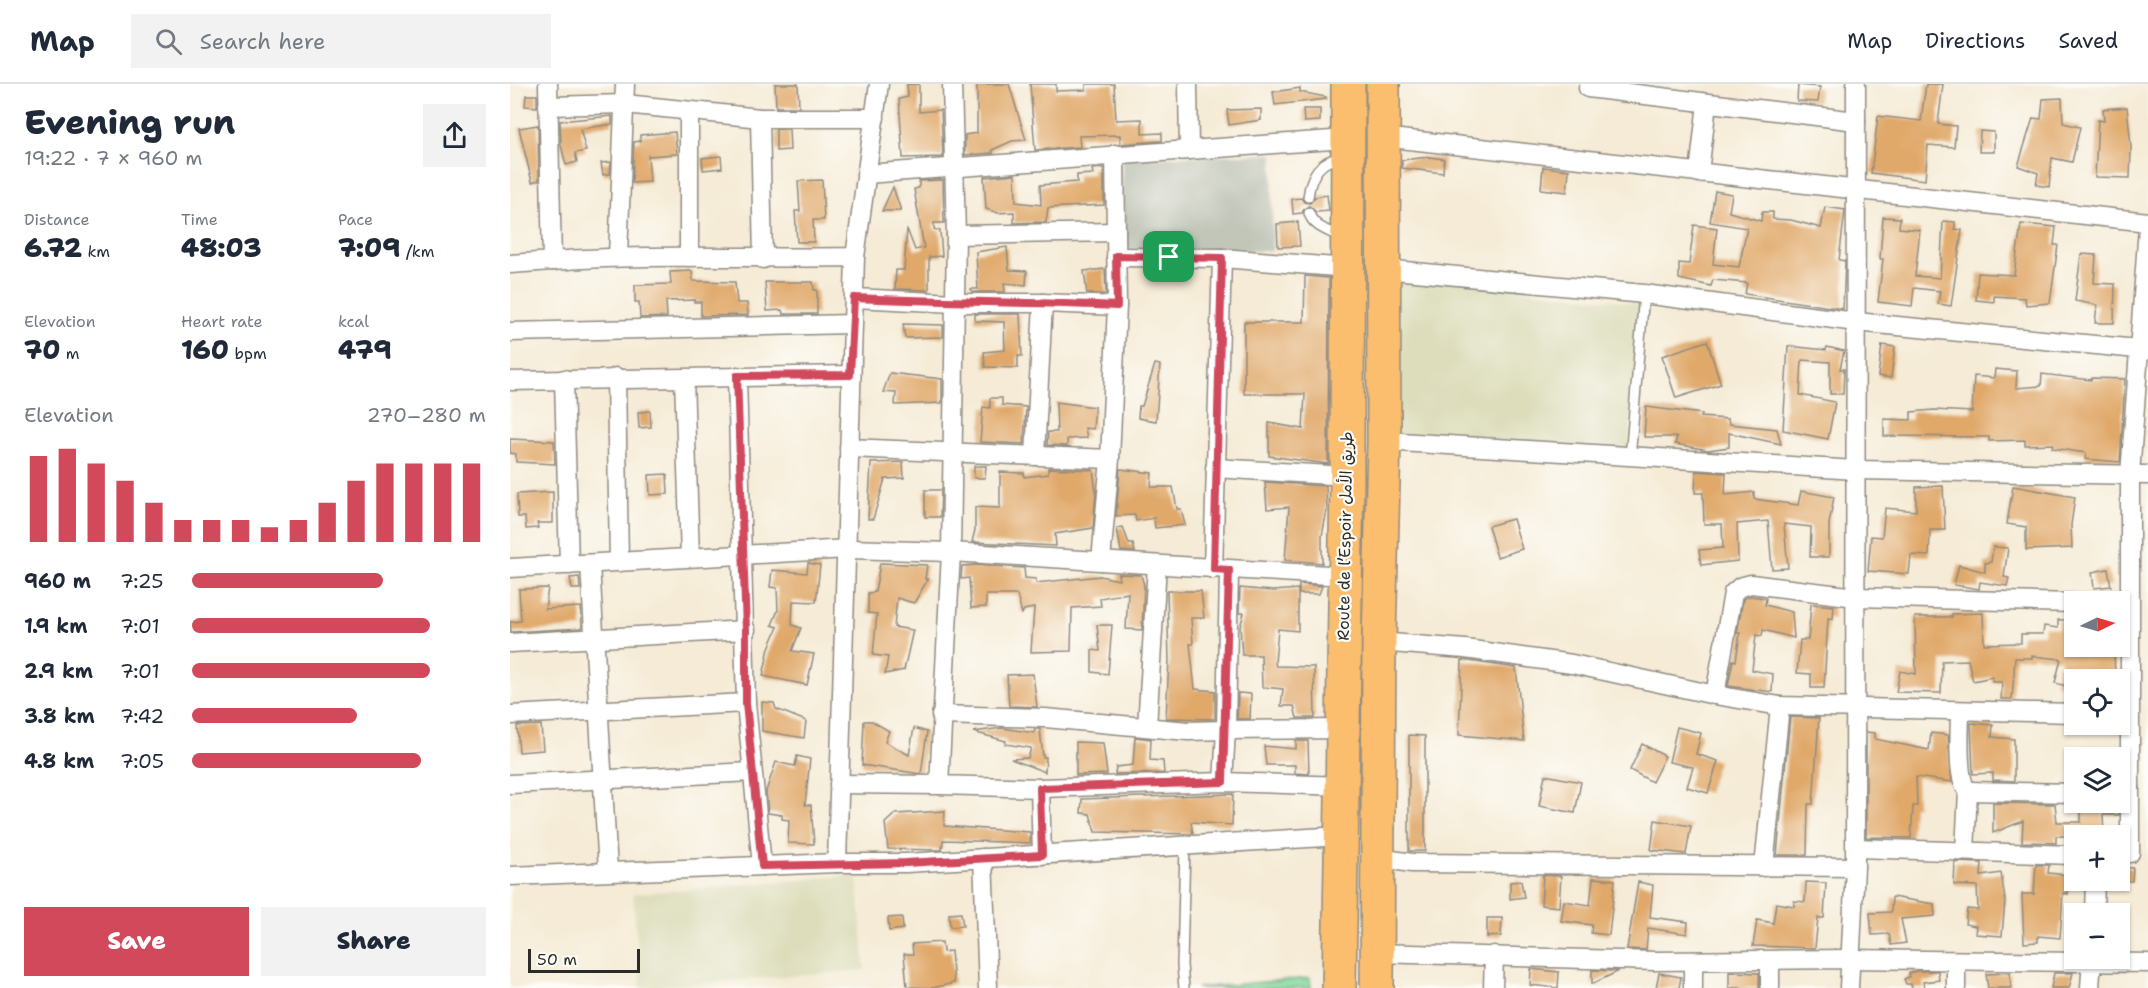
<!DOCTYPE html>
<meta charset="utf-8">
<style>
body{margin:0;font-family:"Shantell Sans","Playpen Sans Arabic",sans-serif;background:#f2f2f3;color:#1f2937;height:100vh;display:flex;flex-direction:column;font-size:22px;white-space:nowrap}
*{box-sizing:border-box;margin:0}
p{font-size:20px;color:#747a83}
.icon{flex:none;width:33px;height:33px;fill:none;stroke:currentColor;stroke-width:2;stroke-linecap:round;stroke-linejoin:round}
.map{position:relative;flex:1;overflow:hidden}
.details{display:flex;flex-direction:column;background:#fff;width:510px}
.details>*{flex:none}
.needle{width:39px;rotate:85deg}
.tools{position:absolute;left:1554px;top:507px;display:grid;gap:12px}
.tools a{display:grid;place-items:center;width:66px;height:66px;border-radius:0px;background:#fff;box-shadow:0 2px 4px #0004;font-size:30px}
.scale{position:absolute;left:18px;bottom:15px;width:112px;box-sizing:border-box;padding-left:6px;border:3px solid #2b2b2b;border-top:0;font-size:16px;line-height:21px;white-space:nowrap;color:#2b2b2b;-webkit-text-stroke:4px #fdfcf7;paint-order:stroke}
.pin{position:absolute;display:grid;place-items:center;width:51px;height:51px;color:#fff;margin:-26px;border-radius:12px;box-shadow:0 3px 9px #0006}
.round{display:grid;place-items:center;flex:none;width:63px;height:63px;border-radius:0px;background:#f2f2f3}
.overview{display:flex;align-items:center;justify-content:space-between;height:102px;padding:0 24px}
h1{font-size:33px;font-weight:800;line-height:45px}
.stats{display:grid;grid-template-columns:repeat(3,1fr);gap:9px;height:102px;padding:6px 24px}
.stats div{display:grid;align-content:center}
.stats b{font-size:26px;font-weight:800}
.stats small{font-size:16px;font-weight:400}
.stats p{font-size:16px}
.chart{height:168px;padding:12px 24px}
.chart p{display:flex;justify-content:space-between}
.chart svg{width:100%;height:108px;margin-top:6px;stroke:#d1495b;stroke-width:6}
.cta{display:flex;gap:12px;margin-top:auto;padding:12px 24px}
.cta a{flex:1;height:69px;border-radius:0px;background:#d1495b;color:#fff;font-size:24px;font-weight:800;line-height:69px;text-align:center}
.cta a+a{background:#f2f2f3;color:#1f2937}
ul{padding:0 24px;list-style:none;font-size:20px}
li{display:grid;grid-template-columns:96px 72px 1fr;align-items:center;height:45px}
li i{height:15px;border-radius:8px;background:#d1495b}
header{display:flex;align-items:center;gap:36px;box-sizing:border-box;height:84px;padding:0 30px;background:#fff;border-bottom:2px solid #e0e1e3}
header strong{font-size:28px}
nav{display:flex;gap:33px;margin-inline-start:auto;font-size:21px}
.search{width:420px;height:54px;background:#f2f2f3;display:flex;align-items:center;gap:15px;box-sizing:border-box;padding:0 21px;border-radius:0px;color:#747a83;font-size:22px}
main{display:flex;flex:1;min-height:0}
.map>svg:first-child{display:block}
</style>
<header>
<strong>Map</strong>
<div class="search"><svg class="icon" aria-label="search" viewBox="0 0 24 24"><circle cx="10" cy="10" r="6"/><path d="M15 15l6 6"/></svg>Search here</div>
<nav><a>Map</a><a>Directions</a><a>Saved</a></nav>
</header>
<main>
<section class="details">
<div class="overview"><div><h1>Evening run</h1><p>19:22 · 7 × 960 m</p></div><a class="round"><svg class="icon" aria-label="share" viewBox="0 0 24 24"><path d="M12 15V3M7 8l5-5 5 5M5 13v7h14v-7"/></svg></a></div>
<div class="stats">
<div><p>Distance</p><b>6.72<small> km</small></b></div>
<div><p>Time</p><b>48:03</b></div>
<div><p>Pace</p><b>7:09<small> /km</small></b></div>
</div>
<div class="stats">
<div><p>Elevation</p><b>70<small> m</small></b></div>
<div><p>Heart rate</p><b>160<small> bpm</small></b></div>
<div><p>kcal</p><b>479</b></div>
</div>
<div class="chart"><p><span>Elevation</span>270–280 m</p>
<svg viewBox="0 0 160 44" preserveAspectRatio="none"><path d="M5 44V9M15 44V6M25 44V12M35 44V19M45 44V28M55 44V35M65 44V35M75 44V35M85 44V38M95 44V35M105 44V28M115 44V19M125 44V12M135 44V12M145 44V12M155 44V12"/></svg>
</div>
<ul>
<li><b>960 m</b>7:25<i style="width:65%"></i></li>
<li><b>1.9 km</b>7:01<i style="width:81%"></i></li>
<li><b>2.9 km</b>7:01<i style="width:81%"></i></li>
<li><b>3.8 km</b>7:42<i style="width:56%"></i></li>
<li><b>4.8 km</b>7:05<i style="width:78%"></i></li>
</ul>
<div class="cta"><a>Save</a><a>Share</a></div>
</section>
<div class="map">
<svg width="1638" height="904" viewBox="0 0 1638 904">
<rect width="100%" height="100%" fill="#fdfcf7"/>
<filter id="ink" filterUnits="userSpaceOnUse"><feTurbulence type="fractalNoise" baseFrequency=".0167" numOctaves="2"/><feDisplacementMap in="SourceGraphic" scale="12" xChannelSelector="R" yChannelSelector="G"/><feConvolveMatrix kernelMatrix="1 2 1 2 8 2 1 2 1" color-interpolation-filters="sRGB"/></filter>
<filter id="wash" filterUnits="userSpaceOnUse"><feTurbulence type="fractalNoise" baseFrequency=".008" numOctaves="4" result="noise"/><feDisplacementMap in="SourceGraphic" scale="24" xChannelSelector="R" yChannelSelector="G"/><feGaussianBlur stdDeviation="1.35" result="paint"/><feColorMatrix in="noise" values="0 0 0 0 0 0 0 0 0 0 0 0 0 0 0 0 0 1.4 0 .05"/><feComposite in="paint" operator="in"/></filter>
<g filter="url(#wash)">
<rect width="100%" height="100%" fill="#f5ebd6"/>
<g fill="#ddddbc">
<polygon points="870,188 1132,220 1118,367 864,351"/>
<polygon points="347,791 355,886 131,904 123,810"/>
</g>
<polygon fill="#c2c6b9" points="763,70 762,167 613,165 612,74"/>
<polygon fill="#80d79a" stroke="#568162" stroke-width="1.5" points="800,894 801,904 687,904"/>
<g id="blocks">
<g fill="#e0a869">
<polygon points="265,0 288,0 289,23 266,23"/>
<polygon points="397,0 409,0 409,28 431,26 433,73 393,74 389,15 398,13"/>
<polygon points="467,0 499,0 516,56 502,57 482,66 483,69 455,71 455,51 467,49"/>
<polygon points="520,0 546,0 546,7 576,6 576,0 604,0 606,36 632,35 632,50 652,49 652,57 610,60 610,51 569,52 570,63 525,66"/>
<polygon points="1416,0 1433,0 1428,40 1446,42 1444,63 1418,61 1415,96 1361,89 1368,32 1411,37"/>
<polygon points="1288,1 1310,3 1308,18 1287,17"/>
<polygon points="790,4 790,8 816,13 816,15 765,21 763,8"/>
<polygon points="16,11 27,11 27,23 15,22"/>
<polygon points="1552,14 1553,39 1570,43 1562,78 1542,74 1539,103 1526,101 1528,89 1508,82 1523,34 1531,35 1533,15"/>
<polygon points="1617,23 1621,63 1620,94 1585,93 1588,36 1594,37 1593,25"/>
<polygon points="751,25 751,36 719,41 717,26"/>
<polygon points="793,25 810,25 810,37 794,38"/>
<polygon points="102,32 102,40 70,45 76,67 65,69 67,78 56,81 51,61 50,37"/>
<polygon points="28,41 29,96 22,98 9,44"/>
<polygon points="266,45 279,45 280,66 266,67"/>
<polygon points="1470,47 1484,48 1484,68 1469,68"/>
<polygon points="165,48 167,70 138,72 140,98 122,99 124,58 130,57 130,51"/>
<polygon points="211,72 212,84 193,86 192,74"/>
<polygon points="919,73 934,75 933,89 892,84 892,76"/>
<polygon points="101,78 100,90 93,91 91,79"/>
<polygon points="1033,83 1059,86 1057,108 1031,105"/>
<polygon points="594,84 594,121 538,124 536,138 504,139 504,128 488,129 476,125 474,93 505,90 506,118 531,121 530,101 567,98 567,91 583,90 582,85"/>
<polygon points="312,96 314,136 303,136 304,158 287,158 285,127 290,127 288,97"/>
<polygon points="433,96 434,139 424,139 424,145 430,147 432,172 419,173 419,206 385,205 386,186 394,186 397,145 405,166 414,164 404,105 409,104 409,97"/>
<polygon points="383,103 391,127 372,127"/>
<polygon points="1205,107 1222,110 1219,128 1251,137 1252,128 1263,128 1263,135 1281,136 1311,144 1315,123 1335,126 1329,176 1335,177 1333,225 1235,210 1237,199 1203,196 1201,202 1169,195 1169,179 1179,180 1184,141 1207,144 1203,180 1229,183 1237,144 1200,138"/>
<polygon points="817,111 819,127 806,128 799,122 794,125 792,129 783,130 782,115 791,114 794,118 800,119 805,113"/>
<polygon points="1373,133 1390,134 1389,144 1410,146 1405,192 1430,194 1433,137 1445,138 1445,145 1452,146 1441,222 1428,220 1430,207 1404,204 1402,222 1368,218 1373,175 1370,175"/>
<polygon points="788,138 790,162 768,163 767,140"/>
<polygon points="1511,140 1546,143 1544,161 1548,161 1540,219 1516,221 1515,214 1484,212 1484,218 1466,216 1468,189 1504,191"/>
<polygon points="497,163 499,186 517,187 516,201 494,199 495,208 462,208 461,205 468,205 466,168"/>
<polygon points="1571,170 1586,171 1584,199 1605,200 1604,239 1585,239 1587,221 1565,217"/>
<polygon points="595,185 596,210 577,210 574,187"/>
<polygon points="182,187 183,197 225,198 227,219 237,219 238,231 191,232 191,218 184,218 185,216 156,217 157,233 130,234 129,218 125,218 125,201 161,200 160,188"/>
<polygon points="795,192 819,194 818,380 759,372 759,339 793,345 795,310 734,310 734,238 794,238"/>
<polygon points="255,198 303,198 304,206 307,206 307,230 273,230 272,226 257,227"/>
<polygon points="465,230 510,230 512,272 508,272 508,284 475,283 474,268 495,266 494,238 465,237"/>
<polygon points="393,240 433,241 433,253 395,254"/>
<polygon points="1197,257 1211,300 1166,314 1152,272"/>
<polygon points="1372,261 1385,263 1381,294 1368,292"/>
<polygon points="1278,262 1316,266 1317,263 1334,267 1330,285 1334,285 1333,310 1320,310 1320,278 1292,276 1290,311 1325,318 1318,355 1273,346"/>
<polygon points="645,280 650,281 646,337 628,334 629,322 632,322"/>
<polygon points="1485,285 1507,287 1506,304 1531,302 1532,290 1581,296 1582,294 1615,295 1610,378 1575,375 1576,369 1542,364 1543,360 1515,361 1515,356 1479,357 1479,353 1374,352 1374,335 1401,336 1401,328 1424,326 1462,328 1464,292 1484,294"/>
<polygon points="380,289 432,295 432,319 385,321 386,309 373,308"/>
<polygon points="480,314 492,314 492,321 516,323 514,360 470,358 473,323 480,324"/>
<polygon points="546,318 585,323 583,345 575,344 577,354 557,355 557,362 537,361 538,348 547,348"/>
<polygon points="1136,323 1192,330 1191,333 1218,335 1219,340 1267,345 1271,360 1219,349 1219,363 1198,366 1165,360 1167,353 1134,353"/>
<polygon points="140,327 141,343 129,344 128,328"/>
<polygon points="0,355 44,357 45,380 6,378 6,370 0,369"/>
<polygon points="393,378 394,394 375,395 363,435 358,435 361,379"/>
<polygon points="464,382 476,382 475,394 464,394"/>
<polygon points="538,384 583,386 586,408 583,444 545,450 546,462 462,458 465,446 465,423 490,424 490,388 514,389 514,393 538,390"/>
<polygon points="610,385 642,389 641,403 663,403 667,425 671,425 675,441 645,444 644,434 626,437 625,431 606,432"/>
<polygon points="1186,387 1216,389 1215,411 1244,408 1244,415 1288,421 1291,407 1324,413 1319,440 1319,473 1300,473 1301,443 1274,440 1278,484 1262,485 1258,437 1227,440 1228,477 1191,481 1189,466 1213,464 1212,440 1194,440 1193,409 1185,409"/>
<polygon points="157,390 158,410 140,411 139,391"/>
<polygon points="755,398 816,402 817,426 812,452 812,479 775,476 779,423 757,425"/>
<polygon points="1433,402 1435,446 1420,446 1419,472 1401,471 1399,490 1358,487 1361,452 1372,453 1375,424 1406,427 1406,403"/>
<polygon points="1503,402 1565,413 1561,441 1562,464 1516,466 1516,443 1497,440"/>
<polygon points="415,406 431,406 430,433 415,433"/>
<polygon points="43,408 43,439 27,439 28,444 16,445 15,433 8,433 7,410"/>
<polygon points="1003,435 1012,465 987,473 978,442"/>
<polygon points="613,443 619,460 623,460 625,468 611,467 607,444"/>
<polygon points="1483,463 1498,464 1494,493 1499,494 1497,502 1470,498 1469,505 1444,501 1449,481 1475,488 1475,479 1481,478"/>
<polygon points="298,479 310,481 306,518 283,517 282,541 291,544 282,567 304,570 297,601 253,592 259,564 268,543 262,541 268,526 267,504 260,503 262,486 297,489"/>
<polygon points="370,479 417,481 415,495 418,495 404,519 387,514 384,543 403,546 394,586 375,590 378,573 363,571 367,530 358,529 358,509 365,508"/>
<polygon points="467,481 514,484 515,494 526,495 526,499 590,492 609,496 608,490 631,491 634,501 632,546 616,545 618,509 590,514 591,522 562,524 561,567 521,568 524,524 514,526 512,530 507,511 476,511 476,523 461,524 459,494 451,495 452,482"/>
<polygon points="1598,485 1601,502 1584,504 1582,488"/>
<polygon points="69,493 70,505 62,505 60,494"/>
<polygon points="789,500 812,502 809,510 789,510"/>
<polygon points="38,504 35,525 71,523 72,544 1,548 0,538 11,537 9,505"/>
<polygon points="730,504 763,507 788,505 788,547 768,545 765,579 766,582 804,583 805,634 787,634 784,622 771,622 773,605 752,603 751,571 732,571 730,543 734,529 729,529"/>
<polygon points="657,507 691,507 694,534 681,534 683,560 680,560 685,605 705,607 705,635 656,634 659,576"/>
<polygon points="1240,512 1256,514 1255,521 1282,528 1284,554 1253,546 1252,552 1246,551 1242,586 1263,590 1262,608 1218,602 1223,576 1226,577 1230,549 1227,549 1233,515"/>
<polygon points="1301,520 1324,522 1323,535 1318,534 1314,604 1301,604 1301,590 1287,589 1290,556 1298,556"/>
<polygon points="1473,529 1474,560 1511,559 1511,550 1533,550 1534,542 1548,544 1548,536 1564,536 1564,562 1604,562 1605,596 1564,596 1564,604 1545,599 1551,575 1522,572 1522,574 1505,574 1502,615 1491,615 1492,598 1482,598 1482,593 1463,597 1458,576 1432,577 1431,609 1386,608 1390,587 1406,590 1405,533 1442,533 1442,530"/>
<polygon points="587,541 602,541 598,590 582,588 582,566 590,567"/>
<polygon points="952,576 1006,584 1014,657 949,651"/>
<polygon points="523,590 527,623 499,622 497,591"/>
<polygon points="728,609 741,610 740,635 727,635"/>
<polygon points="252,618 264,619 266,625 296,637 294,654 252,647"/>
<polygon points="1280,633 1309,634 1303,720 1298,720 1297,771 1267,771"/>
<polygon points="354,637 362,637 379,647 375,658 399,671 404,644 417,648 411,690 352,681"/>
<polygon points="1461,639 1483,641 1482,653 1504,655 1504,697 1483,696 1483,689 1463,690"/>
<polygon points="31,641 33,666 9,668 7,642"/>
<polygon points="1167,643 1191,649 1186,670 1208,677 1198,709 1177,703 1183,683 1159,678"/>
<polygon points="492,644 524,649 525,645 530,645 533,673 536,673 535,688 501,675 518,674 521,664 495,660 496,657 463,648"/>
<polygon points="1356,648 1365,649 1365,655 1419,666 1421,649 1438,651 1442,698 1406,693 1407,722 1403,722 1401,754 1356,753"/>
<polygon points="899,651 915,652 915,767 899,767"/>
<polygon points="625,653 641,655 640,676 653,677 654,689 605,690 606,683 623,681"/>
<polygon points="786,657 798,657 799,690 785,689 785,681 756,681 754,662 786,665"/>
<polygon points="566,658 593,659 597,690 566,691"/>
<polygon points="1132,660 1155,672 1142,698 1120,686"/>
<polygon points="287,672 300,675 295,721 301,721 304,760 278,759 279,736 272,735 272,731 258,729 256,707 266,678 285,682"/>
<polygon points="1035,691 1071,698 1065,729 1029,722"/>
<polygon points="723,710 722,741 681,738 683,750 585,748 580,730 571,729 572,715"/>
<polygon points="1483,719 1545,720 1547,738 1571,738 1571,719 1609,720 1609,731 1593,731 1594,752 1546,752 1546,759 1512,758 1513,737 1483,749"/>
<polygon points="435,727 434,742 520,748 520,759 433,756 432,766 378,765 375,739 385,730"/>
<polygon points="1145,736 1181,742 1176,770 1141,766"/>
<polygon points="1445,778 1472,779 1471,792 1491,789 1495,816 1492,852 1465,850 1466,842 1455,840 1457,825 1468,826 1467,802 1444,801"/>
<polygon points="1526,781 1539,781 1538,789 1559,791 1558,810 1553,809 1550,854 1528,852 1528,858 1514,859 1512,810 1524,810"/>
<polygon points="1610,783 1623,784 1622,797 1610,797"/>
<polygon points="1033,791 1051,792 1049,823 1031,821"/>
<polygon points="1083,794 1105,796 1099,851 1081,849 1082,841 1051,837 1054,817 1080,821"/>
<polygon points="1011,797 1014,813 1000,815 1000,798"/>
<polygon points="1128,798 1143,801 1140,833 1178,838 1177,850 1138,844 1136,866 1117,865"/>
<polygon points="1296,798 1316,799 1314,834 1308,834 1305,864 1243,862 1247,836 1263,839 1266,819 1284,822 1284,817 1295,818"/>
<polygon points="1382,813 1424,820 1425,832 1391,835 1396,859 1381,861 1379,850 1362,851 1360,829 1381,828"/>
<polygon points="451,829 453,842 440,843 439,830"/>
<polygon points="392,833 393,845 379,847 378,834"/>
<polygon points="977,834 992,834 991,852 977,853"/>
<polygon points="432,858 433,868 441,867 444,899 423,904 397,903 394,870 403,870 402,860"/>
<polygon points="1021,885 1049,888 1048,904 1020,901"/>
<polygon points="1082,886 1109,887 1082,900"/>
<polygon points="1407,887 1428,887 1429,896 1413,898 1414,904 1402,904 1401,900 1396,900 1394,895 1399,893 1399,889"/>
<polygon points="1219,888 1249,889 1249,904 1219,904"/>
<polygon points="1149,889 1171,893 1169,904 1146,904"/>
<polygon points="1500,889 1501,904 1478,904 1476,890"/>
<polygon points="1544,889 1563,889 1559,904 1541,904"/>
</g>
</g>
</g>
<g filter="url(#ink)">
<use href="#blocks" fill-opacity="0" stroke="#908b80" stroke-width="1.5"/>
<g fill="none" stroke-linecap="round" stroke-linejoin="round">
<defs>
<g id="lane">
<path d="M 798,113 C 801,91 809,76 833,73"/>
<path d="M 799,129 C 803,143 819,147 831,153"/>
<polyline points="1120,374 1134,210"/>
<polyline points="674,904 672,881 675,762"/>
</g>
<g id="street">
<path d="M 38,0 L 42,177 C 143,169 244,175 345,173"/>
<polyline points="442,0 446,151 441,468 429,701 530,704 532,771"/>
<polyline points="678,0 679,66 837,55"/>
<polyline points="1078,4 1346,37"/>
<polyline points="38,22 115,20 250,34 365,34"/>
<polyline points="179,28 179,173"/>
<polyline points="250,34 253,175"/>
<polyline points="872,53 1638,138"/>
<polyline points="1189,89 1197,19"/>
<polyline points="356,90 679,66"/>
<polyline points="446,151 606,148"/>
<polyline points="108,172 115,0"/>
<polyline points="606,173 712,174 838,184"/>
<polyline points="0,180 42,177"/>
<polyline points="874,185 1134,210 1346,238 1638,266"/>
<polyline points="344,214 445,219 533,219"/>
<polyline points="0,248 342,240"/>
<polyline points="227,292 236,619 252,782"/>
<polyline points="106,293 109,478"/>
<polyline points="54,295 59,481"/>
<polyline points="174,295 180,473"/>
<polyline points="0,297 340,291"/>
<polyline points="874,357 1346,386 1638,391"/>
<polyline points="339,364 600,375"/>
<polyline points="525,372 533,219 607,222"/>
<polyline points="705,384 837,392"/>
<polyline points="591,477 600,375 607,222 605,70"/>
<polyline points="80,480 98,787"/>
<polyline points="0,484 338,465 441,468 835,492"/>
<polyline points="703,485 712,174"/>
<polyline points="869,558 955,565 1062,580 1205,611 1270,622 1564,629"/>
<polyline points="0,559 236,546"/>
<polyline points="1205,611 1223,509 1230,503 1241,500 1346,513 1564,519"/>
<path d="M 1450,627 C 1450,645 1446,696 1458,707 L 1455,767"/>
<polyline points="0,631 236,619"/>
<polyline points="431,631 535,634 678,647 716,646 719,486"/>
<polyline points="637,643 647,481"/>
<polyline points="713,698 716,646 834,645"/>
<polyline points="0,700 242,688"/>
<polyline points="329,700 429,701"/>
<polyline points="530,704 713,698 833,702"/>
<polyline points="1458,707 1564,709"/>
<polyline points="1346,764 1564,771"/>
<polyline points="869,769 882,776 902,779 1345,783"/>
<polyline points="1620,769 1620,391 1638,143"/>
<polyline points="473,774 478,904"/>
<polyline points="327,779 345,173 369,0"/>
<polyline points="1254,783 1270,622"/>
<polyline points="0,792 327,779 396,779 831,752"/>
<polyline points="1584,830 1585,796"/>
<polyline points="867,869 1145,877 1339,875 1638,879"/>
<polyline points="1183,877 1183,904"/>
<polyline points="1260,877 1260,904"/>
<polyline points="983,904 984,871"/>
<polyline points="1339,904 1345,783 1346,0"/>
<polyline points="1446,904 1446,878"/>
<polyline points="1580,904 1582,874"/>
</g>
<g id="highway">
<polyline points="829,904 837,392 838,0"/>
<polyline points="867,904 869,558 874,357 873,0"/>
</g>
</defs>
<use href="#lane" stroke="#908b80" stroke-width="12"/>
<use href="#street" stroke="#908b80" stroke-width="21"/>
<use href="#highway" stroke="#908b80" stroke-width="36"/>
<use href="#lane" stroke="#fff" stroke-width="9"/>
<use href="#street" stroke="#fff" stroke-width="18"/>
<use href="#highway" stroke="#fbbd6e" stroke-width="33"/>
</g>
</g>
<g fill="none" stroke-linecap="round" stroke-linejoin="round" filter="url(#ink)">
<defs>
<path id="route" d="M 606,172 L 712,174 L 704,485 L 719,486 L 713,698 L 530,704 L 532,771 L 396,779 L 252,782 L 236,619 L 236,546 L 227,292 L 340,291 L 344,214 C 432,218 519,218 607,222 Z"/>
</defs>
<use href="#route" stroke="#fff" stroke-width="12"/>
<use href="#route" stroke="#d1495b" stroke-width="8"/>
</g>
<g text-anchor="middle" dominant-baseline="central" stroke-width="4.5" stroke-linejoin="round" paint-order="stroke">
<g font-size="16" fill="#2b2b2b" stroke="#fdfcf7">
<text transform="translate(835 452) rotate(-89)">Route de l’Espoir طريق الأمل</text>
</g>
</g>
</svg>
<div class="tools">
<a><svg class="needle" viewBox="-14 -14 28 28"><path d="M0-13l5 13h-10z" fill="#e53935"/><path d="M0 13l5-13h-10z" fill="#747a83"/></svg></a>
<a><svg class="icon" aria-label="locate" viewBox="0 0 24 24"><circle cx="12" cy="12" r="6"/><path d="M12 2v4M12 18v4M2 12h4M18 12h4"/></svg></a>
<a><svg class="icon" aria-label="layers" viewBox="0 0 24 24"><path d="M12 4l9 5-9 5-9-5zM3 14l9 5 9-5"/></svg></a>
<a>+</a>
<a>−</a>
</div>
<div class="scale">50 m</div>
<div class="pin" style="left:659px;top:173px;background:#1e9e55"><svg class="icon" aria-label="arrive" viewBox="0 0 24 24"><path d="M6 21V4h12l-3 4 3 4H6"/></svg></div>
</div>
</main>
